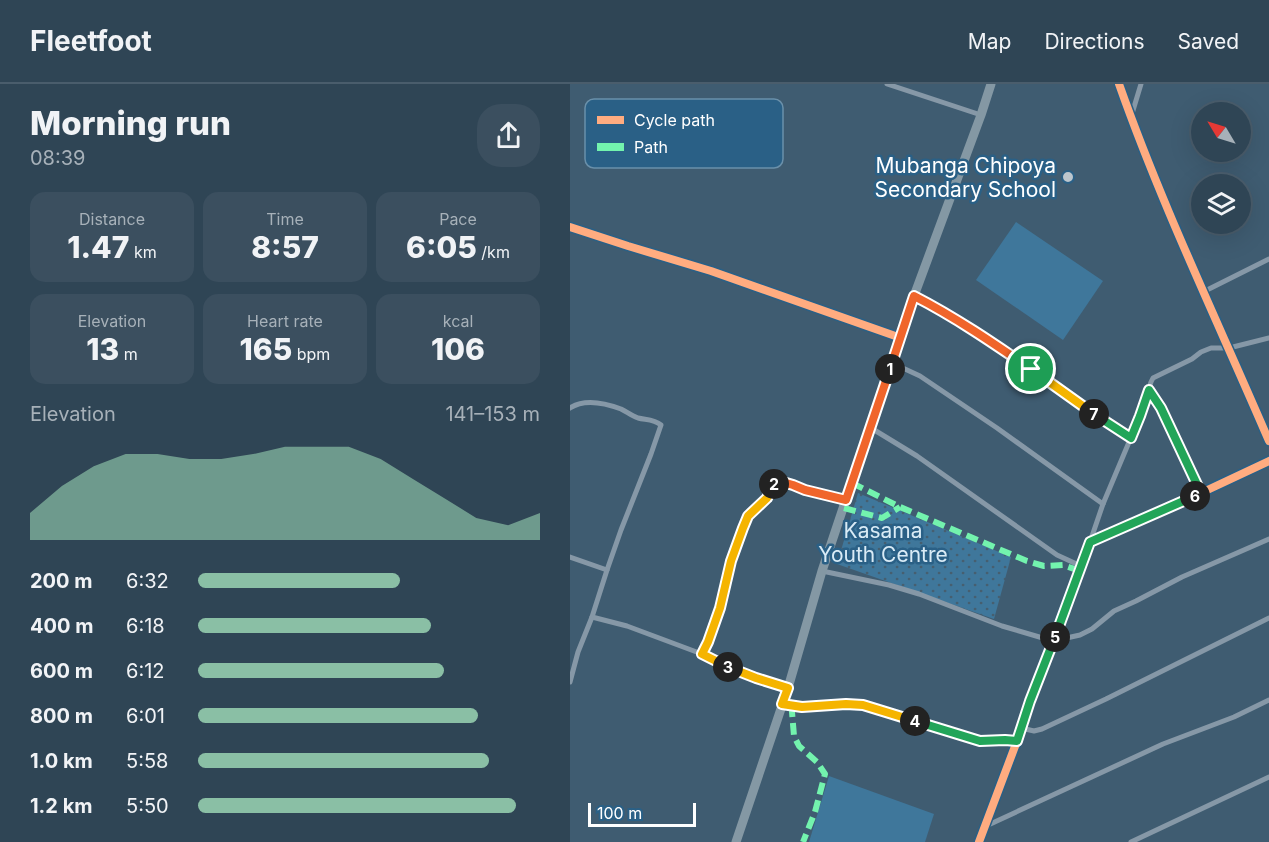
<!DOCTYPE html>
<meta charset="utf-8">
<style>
body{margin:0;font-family:Inter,sans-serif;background:#3b4f5f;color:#f1f3f6;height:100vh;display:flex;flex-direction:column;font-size:22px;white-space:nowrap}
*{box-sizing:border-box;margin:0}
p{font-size:20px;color:#a7b1b9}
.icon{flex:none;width:33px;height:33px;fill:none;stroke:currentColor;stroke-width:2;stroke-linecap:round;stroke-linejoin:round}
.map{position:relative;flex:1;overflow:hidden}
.details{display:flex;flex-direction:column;background:#2f4555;width:570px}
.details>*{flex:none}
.needle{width:39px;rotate:308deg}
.controls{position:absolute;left:621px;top:18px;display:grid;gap:12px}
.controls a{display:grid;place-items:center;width:60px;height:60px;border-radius:50%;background:#2f4555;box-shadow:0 6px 24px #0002,0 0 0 2px #4a5d6c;font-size:30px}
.scale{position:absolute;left:18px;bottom:15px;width:108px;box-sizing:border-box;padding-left:6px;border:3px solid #fff;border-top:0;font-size:16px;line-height:21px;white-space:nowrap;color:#fff;-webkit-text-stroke:4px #2a6086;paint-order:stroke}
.pin{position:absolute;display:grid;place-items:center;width:51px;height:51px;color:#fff;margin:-26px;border:3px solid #fff;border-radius:50%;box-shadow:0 2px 6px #0007}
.km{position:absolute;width:30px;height:30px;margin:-15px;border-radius:50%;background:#222;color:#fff;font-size:16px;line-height:30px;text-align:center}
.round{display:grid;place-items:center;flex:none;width:63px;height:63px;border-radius:24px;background:#3b4f5f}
.headline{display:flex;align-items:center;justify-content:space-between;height:102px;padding:0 30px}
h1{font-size:33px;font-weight:800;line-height:45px}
.figures{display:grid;grid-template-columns:repeat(3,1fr);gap:9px;height:102px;padding:6px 30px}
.figures div{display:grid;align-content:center;border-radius:15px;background:#3b4f5f;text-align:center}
.figures b{font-size:30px;font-weight:800}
.figures small{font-size:16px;font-weight:400}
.figures p{font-size:16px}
.chart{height:168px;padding:12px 30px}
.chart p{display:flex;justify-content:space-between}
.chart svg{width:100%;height:108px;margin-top:6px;fill:#8abfa5;opacity:.7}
ul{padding:0 30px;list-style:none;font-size:20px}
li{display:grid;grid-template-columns:96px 72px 1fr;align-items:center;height:45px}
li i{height:15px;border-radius:8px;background:#8abfa5}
header{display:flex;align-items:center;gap:36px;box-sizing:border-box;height:84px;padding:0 30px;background:#2f4555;border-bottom:2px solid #4a5d6c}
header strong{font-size:28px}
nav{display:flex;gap:33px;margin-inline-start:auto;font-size:21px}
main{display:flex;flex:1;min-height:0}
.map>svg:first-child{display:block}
</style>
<header>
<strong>Fleetfoot</strong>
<nav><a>Map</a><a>Directions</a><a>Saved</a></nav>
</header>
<main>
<section class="details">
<div class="headline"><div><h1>Morning run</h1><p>08:39</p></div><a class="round"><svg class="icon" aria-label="share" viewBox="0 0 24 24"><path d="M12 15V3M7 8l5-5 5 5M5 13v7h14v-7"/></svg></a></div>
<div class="figures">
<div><p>Distance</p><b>1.47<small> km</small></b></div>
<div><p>Time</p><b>8:57</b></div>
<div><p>Pace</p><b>6:05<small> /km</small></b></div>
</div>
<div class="figures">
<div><p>Elevation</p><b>13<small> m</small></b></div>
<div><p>Heart rate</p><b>165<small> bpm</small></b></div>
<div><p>kcal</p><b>106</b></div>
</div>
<div class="chart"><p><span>Elevation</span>141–153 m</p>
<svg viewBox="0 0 160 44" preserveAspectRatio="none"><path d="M0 44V33L10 22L20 14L30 9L40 9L50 11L60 11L70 9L80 6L90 6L100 6L110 11L120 19L130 27L140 35L150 38L160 33V44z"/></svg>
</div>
<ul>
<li><b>200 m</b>6:32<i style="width:59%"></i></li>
<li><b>400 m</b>6:18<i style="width:68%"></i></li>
<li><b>600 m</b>6:12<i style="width:72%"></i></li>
<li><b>800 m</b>6:01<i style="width:82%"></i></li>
<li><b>1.0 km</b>5:58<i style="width:85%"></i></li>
<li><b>1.2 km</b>5:50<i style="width:93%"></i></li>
</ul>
</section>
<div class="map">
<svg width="699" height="758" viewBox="0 0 699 758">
<defs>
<pattern id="park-dots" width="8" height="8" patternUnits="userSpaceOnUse" patternTransform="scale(1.5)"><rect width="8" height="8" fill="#3f779b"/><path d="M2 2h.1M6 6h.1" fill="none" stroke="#465f70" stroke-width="1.8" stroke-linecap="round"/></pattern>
</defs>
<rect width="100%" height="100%" fill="#3f5c71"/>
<g fill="#3f779b">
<polygon points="446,138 533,197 493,256 406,196"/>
<polygon points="259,692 364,730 355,758 239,758"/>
</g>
<polygon fill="url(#park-dots)" points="288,409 441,473 424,535 267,480"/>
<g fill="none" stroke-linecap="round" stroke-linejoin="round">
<g stroke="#8698a7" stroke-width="5">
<polyline points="317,0 411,31"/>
<path d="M 549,0 C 592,122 648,238 699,357"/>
<polyline points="561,33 571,0"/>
<polyline points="0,143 58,162 141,187 331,254"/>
<polyline points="633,208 699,175"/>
<path d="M 344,212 C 421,252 488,308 561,354"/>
<polyline points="322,279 350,292 427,344 533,420"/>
<polyline points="579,307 591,324 631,409"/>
<path d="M 0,324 C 15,314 35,319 51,325 C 57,328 62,332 68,334 C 76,336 84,335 91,341 L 81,370 L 51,446 L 37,486"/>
<polyline points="301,344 347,372 487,471 511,482"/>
<polyline points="520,458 533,420 570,332 581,298 583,294 622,275 631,268 641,264 659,264 699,254"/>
<polyline points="0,473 37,486 22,533 57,542 132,570 157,582 186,594 218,604"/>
<polyline points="252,487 319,501 349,510 432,542 483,557 510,551 522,545 544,527 566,517 612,493 699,455"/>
<polyline points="132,570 150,524 161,477 173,444 178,432 197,414 206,396 223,401 235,406 276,416"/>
<polyline points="0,598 8,568 22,533"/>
<polyline points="212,620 232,623 276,620 293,621 410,657 435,656 447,657"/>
<polyline points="451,644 464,647 472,645 536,615 699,534"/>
<polyline points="416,742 593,660 664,633 699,616"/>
<polyline points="409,758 447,657 460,617 520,458 631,409 699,377"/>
<polyline points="561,758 699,693"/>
</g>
<polyline stroke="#8498a4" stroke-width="9" points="166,758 218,604 252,487 344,212 411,31 421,0"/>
<g stroke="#73f3ae" stroke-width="6" stroke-dasharray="12 6" stroke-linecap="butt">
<polyline points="282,399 330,423 457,477 474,482 493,481 510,487"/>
<polyline points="274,424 312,434 330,423"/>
<polyline points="223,621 222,628 224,652 229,662 247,678 255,690 245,728 233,758"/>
</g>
<defs>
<g id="cycleway">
<path d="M 549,0 C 592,122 648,238 699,357"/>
<polyline points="0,143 58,162 141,187 331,254"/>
<polyline points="409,758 447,657 460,617 520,458 631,409 699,377"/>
</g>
</defs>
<use href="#cycleway" stroke="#2a6086" stroke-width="11"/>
<use href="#cycleway" stroke="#ffac80" stroke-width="8"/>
</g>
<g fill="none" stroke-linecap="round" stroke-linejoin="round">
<defs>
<path id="split-1" d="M 320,285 L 344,212 C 385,233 423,259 461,285"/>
<polyline id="split-2" points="204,400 206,396 223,401 235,406 276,416 320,285"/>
<polyline id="split-3" points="158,583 132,570 138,558 150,524 161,477 173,444 178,432 197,414 204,400"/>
<polyline id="split-4" points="158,583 186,594 218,604 212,620 232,623 276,620 293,621 345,637"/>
<polyline id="split-5" points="345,637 410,657 435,656 447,657 460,617 485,553"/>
<polyline id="split-6" points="485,553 520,458 625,412"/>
<polyline id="split-7" points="524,330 561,354 570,332 579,306 591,324 631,409 625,412"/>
<polyline id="split-8" points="461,285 524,330"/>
</defs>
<use href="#split-1" stroke="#fff" stroke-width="12"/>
<use href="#split-2" stroke="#fff" stroke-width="12"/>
<use href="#split-3" stroke="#fff" stroke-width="12"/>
<use href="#split-4" stroke="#fff" stroke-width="12"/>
<use href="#split-5" stroke="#fff" stroke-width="12"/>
<use href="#split-6" stroke="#fff" stroke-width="12"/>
<use href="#split-7" stroke="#fff" stroke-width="12"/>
<use href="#split-8" stroke="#fff" stroke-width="12"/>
<use href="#split-1" stroke="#f0652b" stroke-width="8"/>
<use href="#split-2" stroke="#f0652b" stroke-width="8"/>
<use href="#split-3" stroke="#f5b400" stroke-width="8"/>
<use href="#split-4" stroke="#f5b400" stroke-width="8"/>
<use href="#split-5" stroke="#22a559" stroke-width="8"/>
<use href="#split-6" stroke="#22a559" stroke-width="8"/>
<use href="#split-7" stroke="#22a559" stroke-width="8"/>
<use href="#split-8" stroke="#f5b400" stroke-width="8"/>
</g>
<circle fill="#bcc6cd" stroke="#2a6086" stroke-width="2" cx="498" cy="93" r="6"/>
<g text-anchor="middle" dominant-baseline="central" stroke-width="5" stroke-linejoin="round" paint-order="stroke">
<g font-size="21" fill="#fff" stroke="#2a6086" text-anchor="end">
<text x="486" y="81">Mubanga Chipoya<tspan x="486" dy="24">Secondary School</tspan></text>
</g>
<g font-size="21" fill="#d9ebf6" stroke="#2a6086">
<text x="313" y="446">Kasama<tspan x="313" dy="24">Youth Centre</tspan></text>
</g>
</g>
<rect x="15" y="15" width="198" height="69" rx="9" fill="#2a6086" stroke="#6a90aa" stroke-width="1.5"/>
<rect x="27" y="32" width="27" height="8" fill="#ffac80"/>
<rect x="27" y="59" width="27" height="8" fill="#73f3ae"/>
<g font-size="16" fill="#fff">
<text x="64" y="42">Cycle path</text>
<text x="64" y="69">Path</text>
</g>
</svg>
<div class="controls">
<a><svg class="needle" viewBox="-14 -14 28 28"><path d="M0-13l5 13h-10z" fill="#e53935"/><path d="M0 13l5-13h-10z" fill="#a7b1b9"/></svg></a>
<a><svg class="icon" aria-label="layers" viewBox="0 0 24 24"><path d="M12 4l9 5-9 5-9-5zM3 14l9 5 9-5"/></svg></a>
</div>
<div class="scale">100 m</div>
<div class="pin" style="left:461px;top:285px;background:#1e9e55"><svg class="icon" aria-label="arrive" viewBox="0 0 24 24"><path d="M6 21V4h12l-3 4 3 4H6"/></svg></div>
<b class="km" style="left:320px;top:285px">1</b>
<b class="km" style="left:204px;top:400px">2</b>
<b class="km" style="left:158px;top:583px">3</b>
<b class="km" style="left:345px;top:637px">4</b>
<b class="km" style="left:485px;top:553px">5</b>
<b class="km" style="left:625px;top:412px">6</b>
<b class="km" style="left:524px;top:330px">7</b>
</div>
</main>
